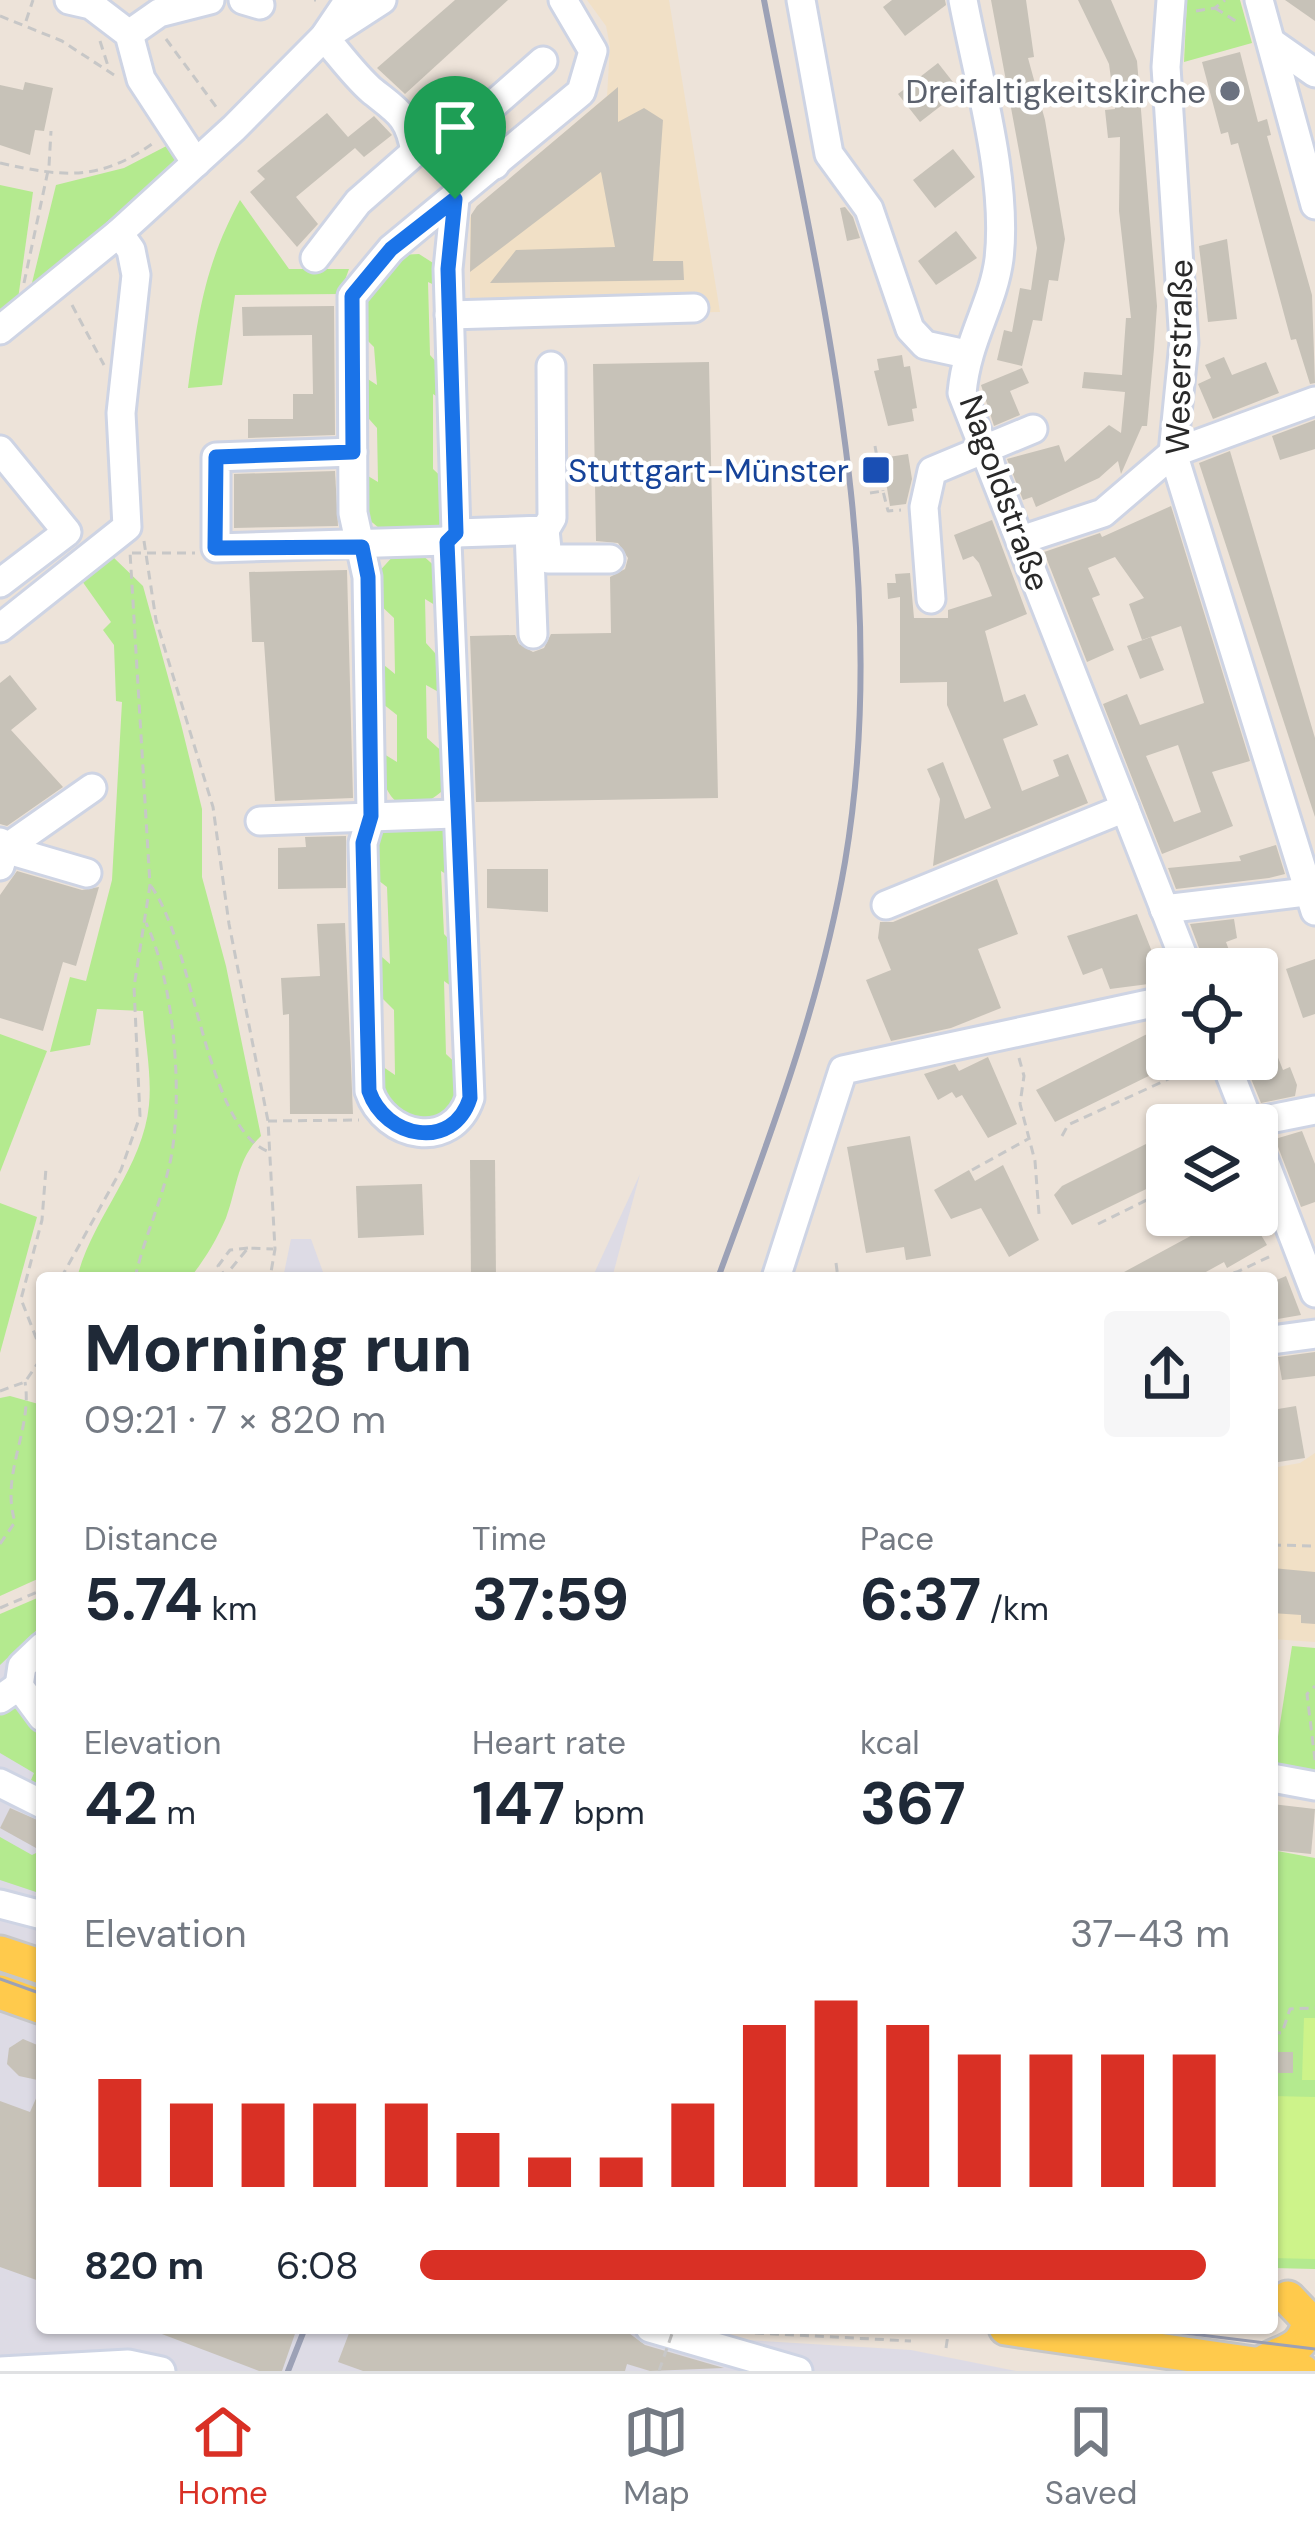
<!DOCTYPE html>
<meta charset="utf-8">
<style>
body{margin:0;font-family:"DM Sans",sans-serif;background:#f6f6f7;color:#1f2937;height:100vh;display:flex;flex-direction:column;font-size:45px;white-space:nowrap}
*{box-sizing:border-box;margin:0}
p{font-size:39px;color:#747a83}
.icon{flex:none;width:66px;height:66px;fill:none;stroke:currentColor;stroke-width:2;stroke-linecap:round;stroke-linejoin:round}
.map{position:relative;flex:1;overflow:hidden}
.side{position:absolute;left:36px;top:1272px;width:1242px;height:1062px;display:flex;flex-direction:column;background:#fff;border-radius:12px;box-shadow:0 3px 9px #0004}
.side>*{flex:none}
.tools{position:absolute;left:1146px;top:948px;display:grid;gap:24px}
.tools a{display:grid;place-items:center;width:132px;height:132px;border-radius:12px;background:#fff;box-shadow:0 3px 9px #0004;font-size:60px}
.pin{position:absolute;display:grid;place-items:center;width:102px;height:102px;color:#fff;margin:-123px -51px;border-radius:50% 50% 50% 0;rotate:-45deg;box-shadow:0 0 12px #0007}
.pin .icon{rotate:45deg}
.round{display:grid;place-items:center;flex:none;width:126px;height:126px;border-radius:12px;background:#f6f6f7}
.head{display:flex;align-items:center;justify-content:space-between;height:204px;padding:0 48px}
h1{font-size:66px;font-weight:700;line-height:90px}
.stats{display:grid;grid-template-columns:repeat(3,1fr);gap:18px;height:204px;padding:12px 48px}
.stats div{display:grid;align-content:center}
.stats b{font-size:60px;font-weight:700}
.stats small{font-size:33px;font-weight:400}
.stats p{font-size:33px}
.chart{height:336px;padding:24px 48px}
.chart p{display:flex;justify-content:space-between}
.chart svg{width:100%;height:216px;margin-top:12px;stroke:#d93025;stroke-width:6}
ul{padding:0 48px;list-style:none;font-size:39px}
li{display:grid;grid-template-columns:192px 144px 1fr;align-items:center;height:90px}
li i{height:30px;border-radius:15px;background:#d93025}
.menu{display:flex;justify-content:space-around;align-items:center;height:168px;border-top:3px solid #e0e1e3;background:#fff;font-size:33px;color:#747a83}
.menu a{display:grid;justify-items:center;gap:6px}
.menu .on{color:#d93025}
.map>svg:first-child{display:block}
</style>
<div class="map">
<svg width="1315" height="2371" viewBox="0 0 1315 2371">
<rect width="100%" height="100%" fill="#ede3d9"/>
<g fill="#dddbe5">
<polygon points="640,1174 612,1278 592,1278"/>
<polygon points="291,1239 311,1239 323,1272 352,1278 283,1278"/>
<polygon points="42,1605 42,1952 0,1937 0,1621"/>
<polygon points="0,2003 42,2018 42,2328 701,2328 698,2338 742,2351 746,2340 911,2350 1016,2371 0,2371"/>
</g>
<g fill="#f1e0c6">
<polygon points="587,0 669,0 720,312 470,317 470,218 477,207 607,96 610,46 606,26"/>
<polygon points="1315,1453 1315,1642 1272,1639 1272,1468 1300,1463"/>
</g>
<g fill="#b4ea8f">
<polygon points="1187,0 1240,0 1252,43 1184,62"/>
<polygon points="178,140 187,163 31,287 56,185 124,168"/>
<polygon points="0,185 33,192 18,299 0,311"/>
<path d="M 240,200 L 289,269 L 349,269 L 340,294 L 235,295 L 222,385 L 188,388 C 198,316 204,266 240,200 Z"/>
<polygon points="419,254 441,268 445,290 428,282 430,355 447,374 447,403 433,394 433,469 451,486 444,521 433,530 385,533 367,518 363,473 378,482 377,428 362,411 360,374 377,385 374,347 359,332 363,304 399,255"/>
<path d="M 420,553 L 439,570 L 443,610 L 425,599 L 426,643 L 443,662 L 444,695 L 426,685 L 427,738 L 447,756 L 441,792 C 399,827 380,792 379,751 L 397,762 L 397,715 L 378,700 L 379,661 L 395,674 L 394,618 L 376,601 L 376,575 L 395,554 Z"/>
<path d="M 113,557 L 143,586 L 181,724 L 202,809 L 202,877 L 226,966 L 261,1136 C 237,1158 237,1189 226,1218 C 216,1241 205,1259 190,1278 L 77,1278 C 92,1218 143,1168 149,1105 C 152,1075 145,1041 143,1011 L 97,1009 L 90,1045 L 50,1052 L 70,977 L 86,981 L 112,880 L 122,702 L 116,701 L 114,645 L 103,630 L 111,622 L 82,581 Z"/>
<polygon points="437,825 448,832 459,882 441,871 444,934 461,952 462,994 444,981 446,1054 464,1071 457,1109 424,1122 387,1113 376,1062 395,1075 394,1010 376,992 374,950 390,964 387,887 374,877 374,842 386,830"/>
<polygon points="0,1034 47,1051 0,1172"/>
<polygon points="0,1203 37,1217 0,1353"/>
<polygon points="10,1396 42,1405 42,1577 0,1596 0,1398"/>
<polygon points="42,1596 42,1625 0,1665 0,1614"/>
<polygon points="1292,1646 1315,1648 1315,1776 1273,1769"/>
<polygon points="0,1707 14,1707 42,1731 42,1786 31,1780 34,1773 0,1753"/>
<polygon points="0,1837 32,1855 42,1850 42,1894 0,1880"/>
<polygon points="1272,1850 1315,1858 1315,2269 1272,2268"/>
</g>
<g fill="#cdf38a">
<polygon points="1304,2018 1315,2018 1315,2080 1302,2080"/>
<polygon points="1272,2096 1315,2097 1315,2259 1272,2258"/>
</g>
<g fill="#c7c2b8" fill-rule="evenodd">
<polygon points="455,0 508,0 405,94 377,68"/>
<polygon points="892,0 945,0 946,5 905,36 883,7"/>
<polygon points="991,0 1026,0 1034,57 1028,58 1045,120 1065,239 1058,281 1049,280 1042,321 1033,320 1022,366 997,360 1004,330 1012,332 1020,288 1031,290 1037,248"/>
<polygon points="1078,0 1111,0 1137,61 1157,306 1154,349 1147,426 1142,426 1121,474 1118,461 1099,478 1036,507 1032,497 1023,500 1007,459 1059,445 1065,462 1109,425 1121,433 1125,392 1082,388 1084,372 1122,375 1126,318 1131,318 1119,211 1120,137 1108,138 1105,110 1115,109 1109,64"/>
<polygon points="1285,0 1315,0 1315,21"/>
<polygon points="1240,52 1258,122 1267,119 1271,135 1267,136 1312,295 1315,383 1310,384 1296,339 1291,340 1238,143 1231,145 1228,132 1221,134 1202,62"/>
<polygon points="938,63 960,91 920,122 898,94"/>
<polygon points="25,82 53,88 44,131 35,130 30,155 0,145 0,85 23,90"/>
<polygon points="618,87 618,122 644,108 663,120 653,261 683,261 684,280 490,283 516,250 615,247 601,172 470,272 471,215 477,206"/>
<polygon points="327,113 348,137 374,116 392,135 364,157 355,148 296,197 318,224 297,247 250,192 265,179 257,171"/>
<polygon points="953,149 975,177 935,208 913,180"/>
<polygon points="845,207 853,217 860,238 847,241 840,208"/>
<polygon points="956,231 977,258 936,285 918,261"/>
<polygon points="1227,239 1237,319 1208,322 1199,246"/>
<polygon points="334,306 335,435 248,438 248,419 293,419 293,394 313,394 312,335 243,336 242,307"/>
<polygon points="902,355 904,367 910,366 917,408 912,409 914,421 888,426 874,371 879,370 877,359"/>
<polygon points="1224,357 1232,375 1266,362 1279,393 1213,419 1198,384 1211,378 1205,365"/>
<polygon points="709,362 718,798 476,802 470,636 515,635 519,644 533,652 544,648 551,634 611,633 610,577 625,569 628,558 618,543 596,541 593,364"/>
<polygon points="1022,368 1029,383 1010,391 1020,415 994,426 981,385"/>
<polygon points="1315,420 1315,449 1280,460 1272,436"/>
<polygon points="1230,451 1315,738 1315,817 1199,463"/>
<polygon points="908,454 912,479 906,504 890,506 882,458"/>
<polygon points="335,471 338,526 234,528 234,474"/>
<path d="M 1171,506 L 1250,761 L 1212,772 L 1233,826 L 1162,854 L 1103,704 L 1127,694 L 1140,725 L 1204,703 L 1181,626 L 1142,640 L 1129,604 L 1144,598 L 1115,557 L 1088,568 L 1100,595 L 1092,598 L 1114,650 L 1087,662 L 1044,552 L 1100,533 L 1102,537 ZM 1178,745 L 1201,812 L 1174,822 L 1146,756 Z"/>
<polygon points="992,520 1027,614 985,631 1004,702 1025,694 1038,725 1003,739 1022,791 1059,776 1053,760 1068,754 1088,803 933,866 940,799 927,769 943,762 965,819 991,808 947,705 947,682 900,683 900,597 888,599 887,583 896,583 895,574 910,573 914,618 948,618 948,610 992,596 979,563 973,556 963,560 954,535"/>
<polygon points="347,570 353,798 275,801 264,642 252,642 249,572"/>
<polygon points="1151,637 1164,670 1140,679 1127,646"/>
<polygon points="10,675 37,709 11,730 63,787 7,826 0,824 0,683"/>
<polygon points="346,836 346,888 278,889 278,848 306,847 305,837"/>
<polygon points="1276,845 1285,874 1269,878 1176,889 1168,868 1241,861 1239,856"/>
<polygon points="487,869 548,869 548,912 487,908"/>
<polygon points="17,871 82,890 99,887 76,966 63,962 43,1031 0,1018 0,895"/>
<polygon points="997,879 1018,934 978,949 1001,1008 951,1028 891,1041 866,980 891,970 878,938 880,922 893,922"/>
<polygon points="1137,914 1164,982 1110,989 1102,968 1083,975 1067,936"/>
<polygon points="1234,919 1237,938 1226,942 1236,969 1207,969 1190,924"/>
<polygon points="345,923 353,1114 290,1114 289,1014 283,1015 281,978 320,976 317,924"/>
<polygon points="1315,959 1315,1014 1303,1018 1286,969"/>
<polygon points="1167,1024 1167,1067 1055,1122 1036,1090"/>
<polygon points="1271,1040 1283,1070 1290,1067 1297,1085 1295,1096 1261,1103 1243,1059 1257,1059 1257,1046"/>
<polygon points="988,1057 1017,1124 988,1138 962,1095 956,1098 952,1092 938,1100 924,1074 955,1064 959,1071"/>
<polygon points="1302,1131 1315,1164 1315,1202 1301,1207 1275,1139"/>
<polygon points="910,1136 931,1256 906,1260 904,1247 866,1253 847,1147"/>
<polygon points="1160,1137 1167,1149 1167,1179 1072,1225 1054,1195 1062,1186"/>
<polygon points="470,1160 495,1160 496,1278 471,1278"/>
<polygon points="1003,1165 1039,1240 1009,1257 981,1208 951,1219 934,1190 969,1170 975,1181"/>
<polygon points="422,1184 424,1235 358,1238 356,1186"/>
<polygon points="1241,1218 1243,1222 1251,1218 1267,1245 1227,1268 1224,1262 1195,1278 1113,1278 1198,1232 1209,1236"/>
<polygon points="1286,1276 1301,1315 1272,1320 1272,1282"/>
<polygon points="1315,1352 1315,1376 1282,1380 1278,1357"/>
<polygon points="1296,1406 1305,1458 1272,1463 1272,1410"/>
<polygon points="1272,1568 1315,1572 1315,1624 1301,1623 1301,1615 1272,1613"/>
<polygon points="1272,1804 1315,1809 1311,1854 1272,1850"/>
<polygon points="10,1808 42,1822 36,1848 0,1828"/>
<polygon points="23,2039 42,2047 42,2081 19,2076 7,2064 9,2048"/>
<rect x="1274" y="2052" width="19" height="21"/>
<polygon points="42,2085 42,2282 0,2267 0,2101 30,2112"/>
<polygon points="146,2328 297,2328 282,2371 259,2371"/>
<polygon points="351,2328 622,2328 645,2345 724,2368 650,2371 627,2364 625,2371 363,2371 338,2362"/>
</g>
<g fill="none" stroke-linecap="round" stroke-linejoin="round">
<defs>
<g id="minor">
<polyline points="69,0 91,5 129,34 141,79 196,163"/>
<polyline points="243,0 260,5"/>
<polyline points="801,0 829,154 869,209 910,329 925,345 966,354"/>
<path d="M 963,0 C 978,79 1008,180 999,259 C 993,305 967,339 962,393 L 1188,969"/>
<polyline points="1171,0 1166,67 1184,343 1173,453 1315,911"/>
<polyline points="1259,0 1315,205"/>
<polyline points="129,34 159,13 210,0"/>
<polyline points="328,35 382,0"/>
<polyline points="1271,42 1315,73"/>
<polyline points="495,165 468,127 543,61"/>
<path d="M 455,199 L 448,269 L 456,533 L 447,541 L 470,1098 C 452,1152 385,1138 369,1091 L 363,843 L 371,816 L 367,577 L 353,513 L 352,296 L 391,249 L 581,92 L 593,51 L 563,0"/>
<path d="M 315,258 L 358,202 L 415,152 C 409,115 397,111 371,90 C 354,75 339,54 324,37"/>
<polyline points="449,315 694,308"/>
<polyline points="0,330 119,233 234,128 324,37 349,0"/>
<polyline points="0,450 67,532 0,583"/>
<polyline points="353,452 216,457 216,548 447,541"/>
<polyline points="545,530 548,559 610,559"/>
<polyline points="529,531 533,634"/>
<polyline points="456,533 545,530 552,518 551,366"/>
<polyline points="1021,540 1103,513 1173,453 1315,401"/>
<polyline points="931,599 924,507 932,471 1033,429"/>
<polyline points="0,628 127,527 121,413 136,275 131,250 119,233"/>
<polyline points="260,821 454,814"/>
<polyline points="0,842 5,849 87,873"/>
<polyline points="0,866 5,849 92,788"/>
<polyline points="886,905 1125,808"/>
<polyline points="1164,909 1315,891"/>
<polyline points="1224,1059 1250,1125"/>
<polyline points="1250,1123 1315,1110"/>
<polyline points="1257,1142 1315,1293"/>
<polyline points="776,1278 843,1070 1167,1000"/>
<polyline points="1272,1340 1315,1334"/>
<polyline points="19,1686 22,1666 42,1647"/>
<polyline points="0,1699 19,1686 42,1717"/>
<polyline points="1272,1778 1315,1786"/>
<polyline points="0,1783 42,1804"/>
<polyline points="0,1904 42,1915"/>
<polyline points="650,2328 798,2371"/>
<polyline points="0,2371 128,2364 161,2371"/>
</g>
<g id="major">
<polyline points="0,1953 42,1967"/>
<polyline points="0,1992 42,2007"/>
<polyline points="1006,2328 1302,2371"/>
<path d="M 1259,2365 C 1283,2349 1304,2353 1309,2320 L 1288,2298"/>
</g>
</defs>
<use href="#minor" stroke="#ced4e4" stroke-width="33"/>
<use href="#major" stroke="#c7c7c7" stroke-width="39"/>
<g stroke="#c7c7c7" stroke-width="3" stroke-dasharray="9 6" stroke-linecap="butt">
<polyline points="314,0 316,0"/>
<polyline points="1215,8 1239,23"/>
<polyline points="1196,11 1215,8 1225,0"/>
<polyline points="0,16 62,41 114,75"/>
<polyline points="26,21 33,0"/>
<polyline points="166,39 217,108"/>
<polyline points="100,41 108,66"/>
<path d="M 0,163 C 63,177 101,182 156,141"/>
<polyline points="24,283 49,166 51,131"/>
<polyline points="72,305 104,365"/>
<polyline points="875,446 883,491"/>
<polyline points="870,493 883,491 888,511 901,510"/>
<polyline points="144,541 156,620 213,807 229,924 268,1121 275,1249 270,1278"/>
<polyline points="132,553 195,553"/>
<path d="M 151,886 C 195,948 205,1124 267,1151"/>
<polyline points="1019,1058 1024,1076 1020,1104 1035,1161 1039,1214"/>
<polyline points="268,1121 359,1120"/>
<polyline points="1062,1136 1068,1125 1175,1076 1171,1069 1192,1059"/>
<polyline points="972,1170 1028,1139"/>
<polyline points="1098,1224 1167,1190"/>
<polyline points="248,1248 230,1250 218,1266 225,1276 248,1248 273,1249"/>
<polyline points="836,1263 838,1278"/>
<polyline points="61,1278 121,1170 140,1116 134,987 150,885 130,552"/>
<path d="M 135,1278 C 143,1242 159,1207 168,1171 C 185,1107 175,983 146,923"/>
<polyline points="1204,1278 1237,1272 1273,1255"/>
<polyline points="42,1353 21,1299 42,1220 46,1168"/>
<polyline points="0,1391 25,1382 42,1357"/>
<path d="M 0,1544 L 15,1522 C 0,1474 33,1429 25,1382"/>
<polyline points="1272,1545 1315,1546"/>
<polyline points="0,1608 42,1590"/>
<polyline points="1315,1760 1307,1694 1315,1686"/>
<polyline points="1272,2032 1282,2033 1290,2009 1315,2008"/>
<polyline points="755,2333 911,2341"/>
<polyline points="946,2348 949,2328"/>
</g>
<use href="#minor" stroke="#fff" stroke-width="27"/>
<use href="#major" stroke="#ffca4c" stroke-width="33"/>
<g stroke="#9ca1b6" stroke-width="3">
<polyline points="0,1979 42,1994"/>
<polyline points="1143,2328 1315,2349"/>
</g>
<g stroke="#9ca1b6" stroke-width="6">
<path d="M 718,1278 C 768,1141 820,1007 845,862 C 894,572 818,284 764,0"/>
<polyline points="288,2371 305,2328"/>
</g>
<polyline stroke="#c7c7c7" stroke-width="3" stroke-dasharray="9 6" stroke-linecap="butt" points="659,2371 674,2328"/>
</g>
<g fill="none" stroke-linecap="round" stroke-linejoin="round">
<defs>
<path id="route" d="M 455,199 L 448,269 L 456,533 L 447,542 L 470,1098 C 453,1152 385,1138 369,1091 L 363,843 L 371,816 L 368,577 L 362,547 L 215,548 L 216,457 L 353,452 L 352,296 L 391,249 Z"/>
</defs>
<use href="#route" stroke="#fff" stroke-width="24"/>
<use href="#route" stroke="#1a73e8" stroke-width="15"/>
</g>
<circle fill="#6b7280" stroke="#fff" stroke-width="4.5" cx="1230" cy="91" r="12"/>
<rect fill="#1a4fb4" stroke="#fff" stroke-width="4.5" x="861" y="455" width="30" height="30" rx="6"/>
<g text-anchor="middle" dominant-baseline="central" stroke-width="9" stroke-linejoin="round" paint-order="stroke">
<g font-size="33" fill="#5b616d" stroke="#fff" text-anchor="end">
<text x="1206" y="91">Dreifaltigkeitskirche</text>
</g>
<g font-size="33" fill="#292929" stroke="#fff">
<text transform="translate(1179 357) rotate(-89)">Weserstraße</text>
<text transform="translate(1005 493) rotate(70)">Nagoldstraße</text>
</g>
<g font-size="33" fill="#164399" stroke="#fff" text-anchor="end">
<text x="849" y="470">Stuttgart-Münster</text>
</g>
</g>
</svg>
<div class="tools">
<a><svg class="icon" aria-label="locate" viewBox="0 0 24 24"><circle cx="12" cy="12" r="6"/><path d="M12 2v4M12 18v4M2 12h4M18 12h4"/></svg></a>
<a><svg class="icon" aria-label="layers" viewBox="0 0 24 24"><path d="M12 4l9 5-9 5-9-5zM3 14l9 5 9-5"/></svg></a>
</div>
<div class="pin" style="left:455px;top:199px;background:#1e9e55"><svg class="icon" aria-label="arrive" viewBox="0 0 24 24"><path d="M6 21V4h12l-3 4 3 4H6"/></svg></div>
<section class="side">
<div class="head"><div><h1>Morning run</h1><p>09:21 · 7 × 820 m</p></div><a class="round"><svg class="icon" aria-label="share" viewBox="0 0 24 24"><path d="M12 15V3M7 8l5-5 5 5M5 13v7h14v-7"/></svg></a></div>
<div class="stats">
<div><p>Distance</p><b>5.74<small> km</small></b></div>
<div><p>Time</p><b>37:59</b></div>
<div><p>Pace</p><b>6:37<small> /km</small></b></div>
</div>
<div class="stats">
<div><p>Elevation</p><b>42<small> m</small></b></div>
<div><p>Heart rate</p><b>147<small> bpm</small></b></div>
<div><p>kcal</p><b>367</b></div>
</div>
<div class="chart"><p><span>Elevation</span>37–43 m</p>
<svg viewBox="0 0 160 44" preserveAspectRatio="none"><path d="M5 44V22M15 44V27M25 44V27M35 44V27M45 44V27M55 44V33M65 44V38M75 44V38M85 44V27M95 44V11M105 44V6M115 44V11M125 44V17M135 44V17M145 44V17M155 44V17"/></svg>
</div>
<ul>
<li><b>820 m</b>6:08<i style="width:97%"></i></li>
</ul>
</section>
</div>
<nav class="menu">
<a class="on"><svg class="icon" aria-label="home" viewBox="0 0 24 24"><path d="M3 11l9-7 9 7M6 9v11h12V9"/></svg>Home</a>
<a><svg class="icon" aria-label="map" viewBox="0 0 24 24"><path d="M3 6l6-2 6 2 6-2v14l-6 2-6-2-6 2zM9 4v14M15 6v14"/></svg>Map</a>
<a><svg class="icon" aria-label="saved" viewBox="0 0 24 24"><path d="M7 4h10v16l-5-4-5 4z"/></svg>Saved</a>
</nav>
